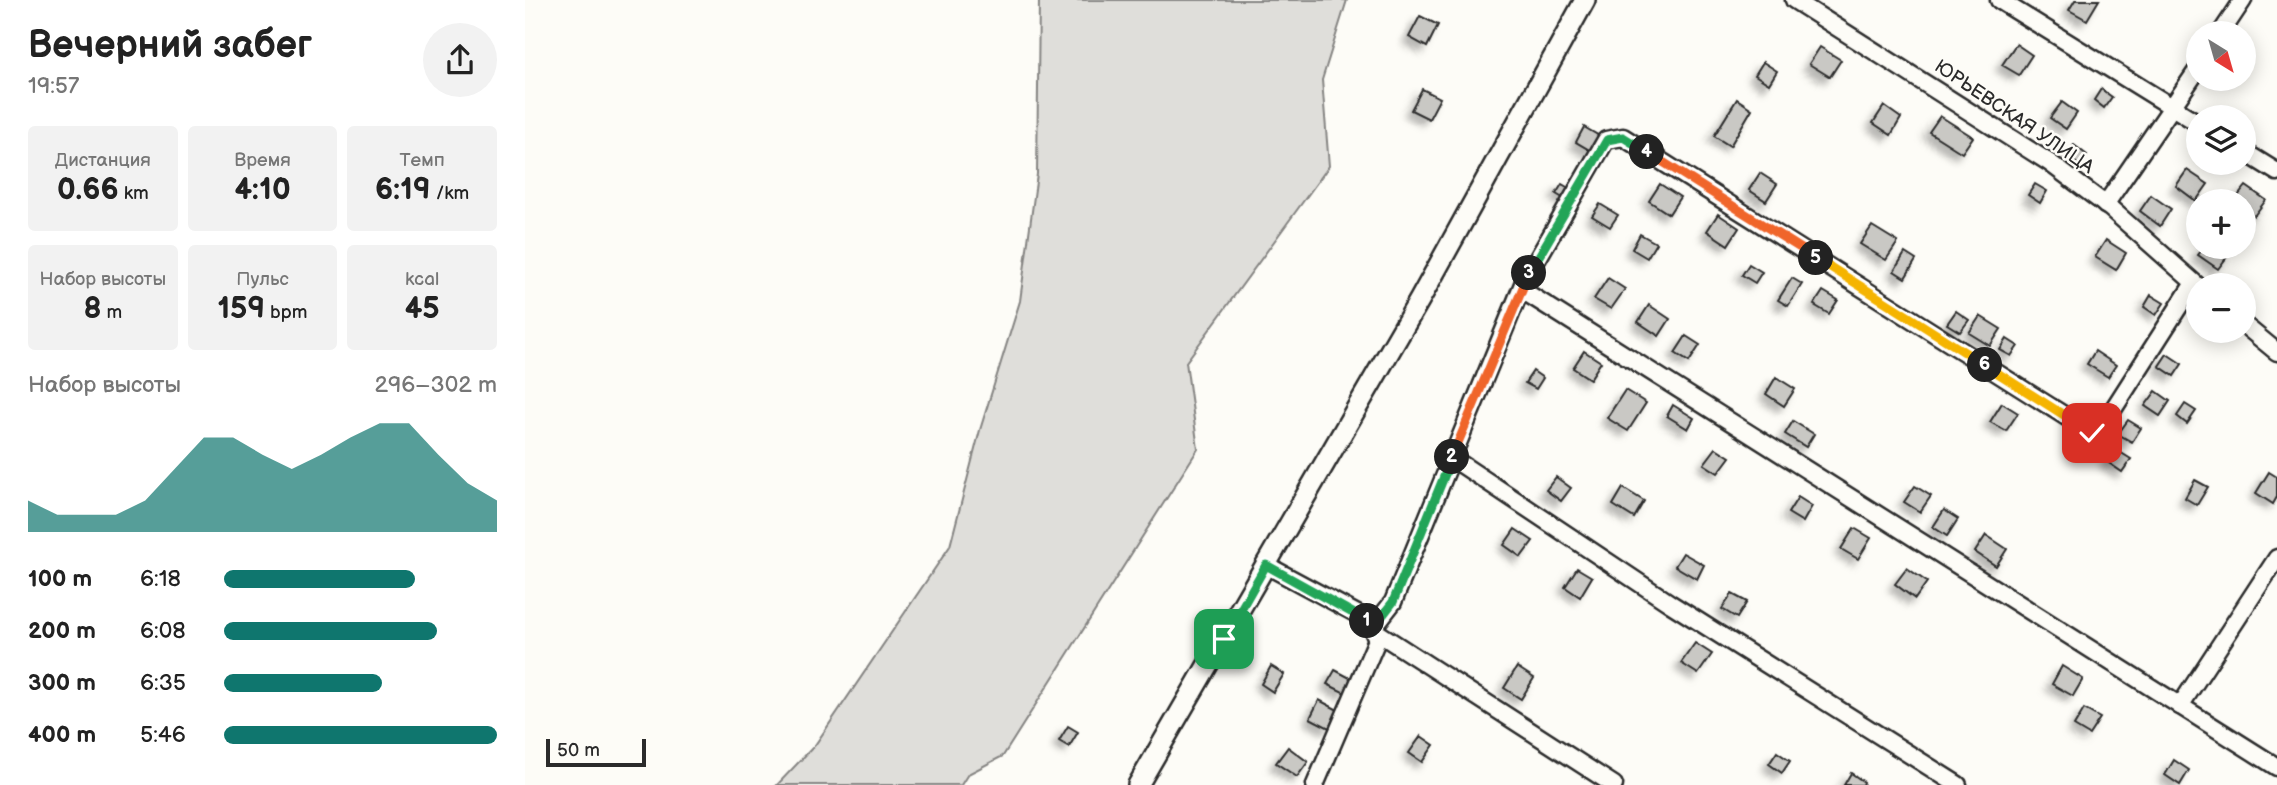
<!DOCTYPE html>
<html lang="ru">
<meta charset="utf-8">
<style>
body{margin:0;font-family:"Balsamiq Sans",sans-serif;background:#f2f2f2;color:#222;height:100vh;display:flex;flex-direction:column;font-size:26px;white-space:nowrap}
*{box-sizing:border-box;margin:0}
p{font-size:23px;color:#767676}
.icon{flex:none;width:38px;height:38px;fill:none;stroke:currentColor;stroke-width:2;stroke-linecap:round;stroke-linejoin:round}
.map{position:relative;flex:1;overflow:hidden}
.details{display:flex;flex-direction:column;background:#fff;width:525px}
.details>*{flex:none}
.needle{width:46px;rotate:143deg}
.tools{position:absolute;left:1661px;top:21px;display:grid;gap:14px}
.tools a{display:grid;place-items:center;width:70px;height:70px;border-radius:50%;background:#fff;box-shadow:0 4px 18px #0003;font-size:35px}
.scale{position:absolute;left:21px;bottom:18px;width:100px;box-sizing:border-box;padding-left:7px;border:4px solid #2b2b2b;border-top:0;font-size:19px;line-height:24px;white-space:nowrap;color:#2b2b2b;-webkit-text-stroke:5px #fdfcf7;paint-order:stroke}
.pin{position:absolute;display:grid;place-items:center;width:60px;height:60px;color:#fff;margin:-30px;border-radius:14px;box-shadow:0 4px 10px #0006}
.km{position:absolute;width:35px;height:35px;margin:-18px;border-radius:50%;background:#222;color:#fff;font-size:19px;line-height:35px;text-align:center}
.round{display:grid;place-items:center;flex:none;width:74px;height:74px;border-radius:37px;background:#f2f2f2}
.overview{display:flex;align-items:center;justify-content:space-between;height:119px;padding:0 28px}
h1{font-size:38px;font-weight:800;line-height:52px}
.metrics{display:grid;grid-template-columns:repeat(3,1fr);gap:10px;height:119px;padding:7px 28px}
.metrics div{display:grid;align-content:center;border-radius:7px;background:#f2f2f2;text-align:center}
.metrics b{font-size:30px;font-weight:800}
.metrics small{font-size:19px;font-weight:400}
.metrics p{font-size:19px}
.chart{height:196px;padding:14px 28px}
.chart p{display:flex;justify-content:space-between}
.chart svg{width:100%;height:126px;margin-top:7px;fill:#0f766e;opacity:.7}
ul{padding:0 28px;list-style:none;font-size:23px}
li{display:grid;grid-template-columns:112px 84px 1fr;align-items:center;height:52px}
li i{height:18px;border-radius:9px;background:#0f766e}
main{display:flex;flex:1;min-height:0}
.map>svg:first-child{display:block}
</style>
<main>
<section class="details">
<div class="overview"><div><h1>Вечерний забег</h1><p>19:57</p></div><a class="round"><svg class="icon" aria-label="share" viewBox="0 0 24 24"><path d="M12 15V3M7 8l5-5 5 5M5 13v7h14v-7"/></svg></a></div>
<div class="metrics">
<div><p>Дистанция</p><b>0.66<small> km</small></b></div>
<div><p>Время</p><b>4:10</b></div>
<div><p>Темп</p><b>6:19<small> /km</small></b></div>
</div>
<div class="metrics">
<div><p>Набор высоты</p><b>8<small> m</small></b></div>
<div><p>Пульс</p><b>159<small> bpm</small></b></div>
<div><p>kcal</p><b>45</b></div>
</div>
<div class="chart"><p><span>Набор высоты</span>296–302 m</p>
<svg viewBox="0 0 160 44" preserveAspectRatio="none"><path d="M0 44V33L10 38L20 38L30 38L40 33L50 22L60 11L70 11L80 17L90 22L100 17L110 11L120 6L130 6L140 17L150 27L160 33V44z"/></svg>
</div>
<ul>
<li><b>100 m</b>6:18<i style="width:70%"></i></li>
<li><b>200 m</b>6:08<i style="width:78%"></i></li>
<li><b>300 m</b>6:35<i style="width:58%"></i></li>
<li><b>400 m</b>5:46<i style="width:100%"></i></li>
</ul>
</section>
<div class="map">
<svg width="1752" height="785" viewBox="0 0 1752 785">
<defs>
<filter id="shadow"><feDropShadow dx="-6" dy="6" stdDeviation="3.5" flood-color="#0004"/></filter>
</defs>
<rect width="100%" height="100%" fill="#fdfcf7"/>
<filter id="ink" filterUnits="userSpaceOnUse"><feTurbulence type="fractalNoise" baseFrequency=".0143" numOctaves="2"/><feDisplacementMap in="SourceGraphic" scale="14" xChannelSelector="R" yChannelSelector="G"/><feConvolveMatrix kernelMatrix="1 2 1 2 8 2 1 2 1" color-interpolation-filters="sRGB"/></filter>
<g filter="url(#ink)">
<polygon fill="#dfdeda" stroke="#858482" stroke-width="2" points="514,0 822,0 797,80 804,166 661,362 673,449 478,756 443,774 436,785 252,785 290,745 425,546 455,430 495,301 512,174"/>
<g fill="#c9c8c4" stroke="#2b2b2b" stroke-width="2" filter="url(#shadow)">
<polygon points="1550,0 1574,0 1562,20 1544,10"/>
<polygon points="895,16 913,25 902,47 884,37"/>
<polygon points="1491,44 1507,55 1494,75 1477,65"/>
<polygon points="1295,47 1316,60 1305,77 1284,64"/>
<polygon points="1238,62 1252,71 1244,84 1230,75"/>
<polygon points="897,89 915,98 904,119 886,110"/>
<polygon points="1576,89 1587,97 1579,108 1569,100"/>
<polygon points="1212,99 1227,109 1205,146 1189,136"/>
<polygon points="1537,102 1552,113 1541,129 1525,118"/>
<polygon points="1359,106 1376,118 1366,135 1348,123"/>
<polygon points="1415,116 1448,137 1437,153 1404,132"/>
<polygon points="1059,127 1076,137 1068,152 1051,142"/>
<polygon points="1549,145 1562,155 1555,166 1542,156"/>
<polygon points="1662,170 1683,184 1671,201 1651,186"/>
<polygon points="1235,173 1252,184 1241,201 1224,190"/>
<polygon points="1037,184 1047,190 1041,200 1031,194"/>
<polygon points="1135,184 1155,197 1144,214 1124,201"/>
<polygon points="1510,184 1522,191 1515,203 1503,195"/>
<polygon points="1721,186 1741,200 1729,216 1718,209 1718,201 1709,201"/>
<polygon points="1626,195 1646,209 1635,226 1615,211"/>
<polygon points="1075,204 1093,215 1085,227 1067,216"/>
<polygon points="1193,214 1214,228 1203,245 1182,231"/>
<polygon points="1347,226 1373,242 1361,260 1335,244"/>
<polygon points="1115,234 1131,243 1122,258 1107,249"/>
<polygon points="1581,240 1601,253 1591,270 1570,257"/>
<polygon points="1679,247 1697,247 1705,253 1693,269 1673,255"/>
<polygon points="1380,253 1391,260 1380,278 1369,271"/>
<polygon points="1224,264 1237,272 1230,283 1217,275"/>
<polygon points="1083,278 1100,289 1086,309 1069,299"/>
<polygon points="1267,278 1277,284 1263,306 1253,300"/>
<polygon points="1298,291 1313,300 1304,314 1289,305"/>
<polygon points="1626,295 1639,303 1631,315 1619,307"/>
<polygon points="1124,305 1145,319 1134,336 1113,322"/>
<polygon points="1431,311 1444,320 1435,332 1422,324"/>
<polygon points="1455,316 1476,329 1465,346 1444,333"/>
<polygon points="1161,336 1175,345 1164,362 1150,353"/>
<polygon points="1482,339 1493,346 1486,356 1475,350"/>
<polygon points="1059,351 1076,362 1065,379 1048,368"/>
<polygon points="1570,351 1591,365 1583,377 1562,364"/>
<polygon points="1642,354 1657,364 1649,376 1634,366"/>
<polygon points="1008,371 1018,378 1011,389 1000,383"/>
<polygon points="1251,377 1270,389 1259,406 1241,394"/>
<polygon points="1100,390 1121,403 1103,431 1082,418"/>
<polygon points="1631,391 1645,401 1635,416 1620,406"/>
<polygon points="1477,403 1493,413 1481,431 1465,422"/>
<polygon points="1660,404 1671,411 1662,424 1652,416"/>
<polygon points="1148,405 1169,418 1163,429 1142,416"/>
<polygon points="1603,420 1616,428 1607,442 1593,434"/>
<polygon points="1268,421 1289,434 1281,447 1260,434"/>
<polygon points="1191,448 1205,457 1193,473 1179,464"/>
<polygon points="1590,449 1606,459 1597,472 1581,461"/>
<polygon points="1744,472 1752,477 1752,497 1748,504 1731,493"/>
<polygon points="1031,477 1046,488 1036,501 1021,490"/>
<polygon points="1670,480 1683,487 1672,505 1660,498"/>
<polygon points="1390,486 1406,496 1395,512 1379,502"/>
<polygon points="1098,488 1119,501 1109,518 1088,505"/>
<polygon points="1273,497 1287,506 1278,522 1263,513"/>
<polygon points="1419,510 1433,519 1422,536 1408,527"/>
<polygon points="1329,528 1346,538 1333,559 1316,549"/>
<polygon points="990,529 1008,541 996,557 979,545"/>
<polygon points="1461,535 1482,549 1471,566 1450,552"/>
<polygon points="1158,553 1179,565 1172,579 1150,566"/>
<polygon points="1052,568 1067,577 1055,597 1040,587"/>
<polygon points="1382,568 1402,582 1390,599 1370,584"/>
<polygon points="1207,594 1222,602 1212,618 1197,609"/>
<polygon points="1170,643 1187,654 1173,674 1156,663"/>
<polygon points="746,666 759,674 748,692 736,684"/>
<polygon points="1537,666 1558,679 1548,696 1527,684"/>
<polygon points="992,667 1009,678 996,699 979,688"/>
<polygon points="810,670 827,679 820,693 802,684"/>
<polygon points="794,700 813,710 804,728 785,718"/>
<polygon points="1559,709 1575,718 1564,735 1549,726"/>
<polygon points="543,726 553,732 544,747 534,741"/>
<polygon points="896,736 909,745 897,762 884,753"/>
<polygon points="763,747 783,762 772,777 751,763"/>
<polygon points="1252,752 1265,761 1257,773 1244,764"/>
<polygon points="1649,760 1664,770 1655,785 1640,775"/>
<polygon points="1326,773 1339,782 1338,785 1319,785"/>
</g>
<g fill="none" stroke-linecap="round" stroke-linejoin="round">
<defs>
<g id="minor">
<polyline points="1269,0 1525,163 1585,208 1673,286"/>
<polyline points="1474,0 1673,123"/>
<polyline points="1696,33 1718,0"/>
<polyline points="1718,151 1752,172"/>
<polyline points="1580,205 1673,69"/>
<polyline points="997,290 1752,767"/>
<polyline points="1718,324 1752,352"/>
<polyline points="927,458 1146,604 1433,785"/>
<polyline points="741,565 834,615 844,622 852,640 790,785"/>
<polyline points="1655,706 1752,558"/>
<polyline points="1089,785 847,629 868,602 998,284 1081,140 1098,137 1567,433 1573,433 1669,283"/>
</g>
<polyline id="major" points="613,785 895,299 1060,0"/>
</defs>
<use href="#minor" stroke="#2b2b2b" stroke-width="21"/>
<use href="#major" stroke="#2b2b2b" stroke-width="24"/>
<use href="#minor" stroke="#fdfcf7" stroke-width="16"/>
<use href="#major" stroke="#fdfcf7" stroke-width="19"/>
</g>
</g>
<g fill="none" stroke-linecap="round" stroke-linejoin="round" filter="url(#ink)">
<defs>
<polyline id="split-1" points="699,639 741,565 842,621"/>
<polyline id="split-2" points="842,621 847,629 868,602 927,457"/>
<polyline id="split-3" points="927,457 1004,273"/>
<polyline id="split-4" points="1004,273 1082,140 1098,137 1122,152"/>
<polyline id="split-5" points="1122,152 1291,258"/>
<polyline id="split-6" points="1291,258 1460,365"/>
<polyline id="split-7" points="1460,365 1567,433"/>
</defs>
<use href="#split-1" stroke="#fff" stroke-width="14"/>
<use href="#split-2" stroke="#fff" stroke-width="14"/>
<use href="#split-3" stroke="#fff" stroke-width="14"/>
<use href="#split-4" stroke="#fff" stroke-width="14"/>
<use href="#split-5" stroke="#fff" stroke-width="14"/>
<use href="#split-6" stroke="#fff" stroke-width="14"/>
<use href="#split-7" stroke="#fff" stroke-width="14"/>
<use href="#split-1" stroke="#22a559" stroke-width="9"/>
<use href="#split-2" stroke="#22a559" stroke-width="9"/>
<use href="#split-3" stroke="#f0652b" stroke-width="9"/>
<use href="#split-4" stroke="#22a559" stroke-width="9"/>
<use href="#split-5" stroke="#f0652b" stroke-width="9"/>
<use href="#split-6" stroke="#f5b400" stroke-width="9"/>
<use href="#split-7" stroke="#f5b400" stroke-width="9"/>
</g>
<g text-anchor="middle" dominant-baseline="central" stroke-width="5" stroke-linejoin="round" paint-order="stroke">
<g font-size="19" fill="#2b2b2b" stroke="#fdfcf7">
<text transform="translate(1489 117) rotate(34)">ЮРЬЕВСКАЯ УЛИЦА</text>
</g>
</g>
</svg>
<div class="tools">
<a><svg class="needle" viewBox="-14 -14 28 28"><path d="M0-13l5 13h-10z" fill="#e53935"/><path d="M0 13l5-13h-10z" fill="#767676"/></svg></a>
<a><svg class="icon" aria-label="layers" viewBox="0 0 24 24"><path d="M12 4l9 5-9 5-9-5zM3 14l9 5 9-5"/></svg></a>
<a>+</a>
<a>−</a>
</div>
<div class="scale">50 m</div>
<div class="pin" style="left:699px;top:639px;background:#1e9e55"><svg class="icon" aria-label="arrive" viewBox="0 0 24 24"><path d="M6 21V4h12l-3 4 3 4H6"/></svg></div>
<div class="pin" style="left:1567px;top:433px;background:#d93025"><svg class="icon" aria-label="check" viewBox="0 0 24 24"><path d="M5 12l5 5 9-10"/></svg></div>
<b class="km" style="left:842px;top:621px">1</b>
<b class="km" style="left:927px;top:457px">2</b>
<b class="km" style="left:1004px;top:273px">3</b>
<b class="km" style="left:1122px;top:152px">4</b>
<b class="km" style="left:1291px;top:258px">5</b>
<b class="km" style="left:1460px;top:365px">6</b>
</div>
</main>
